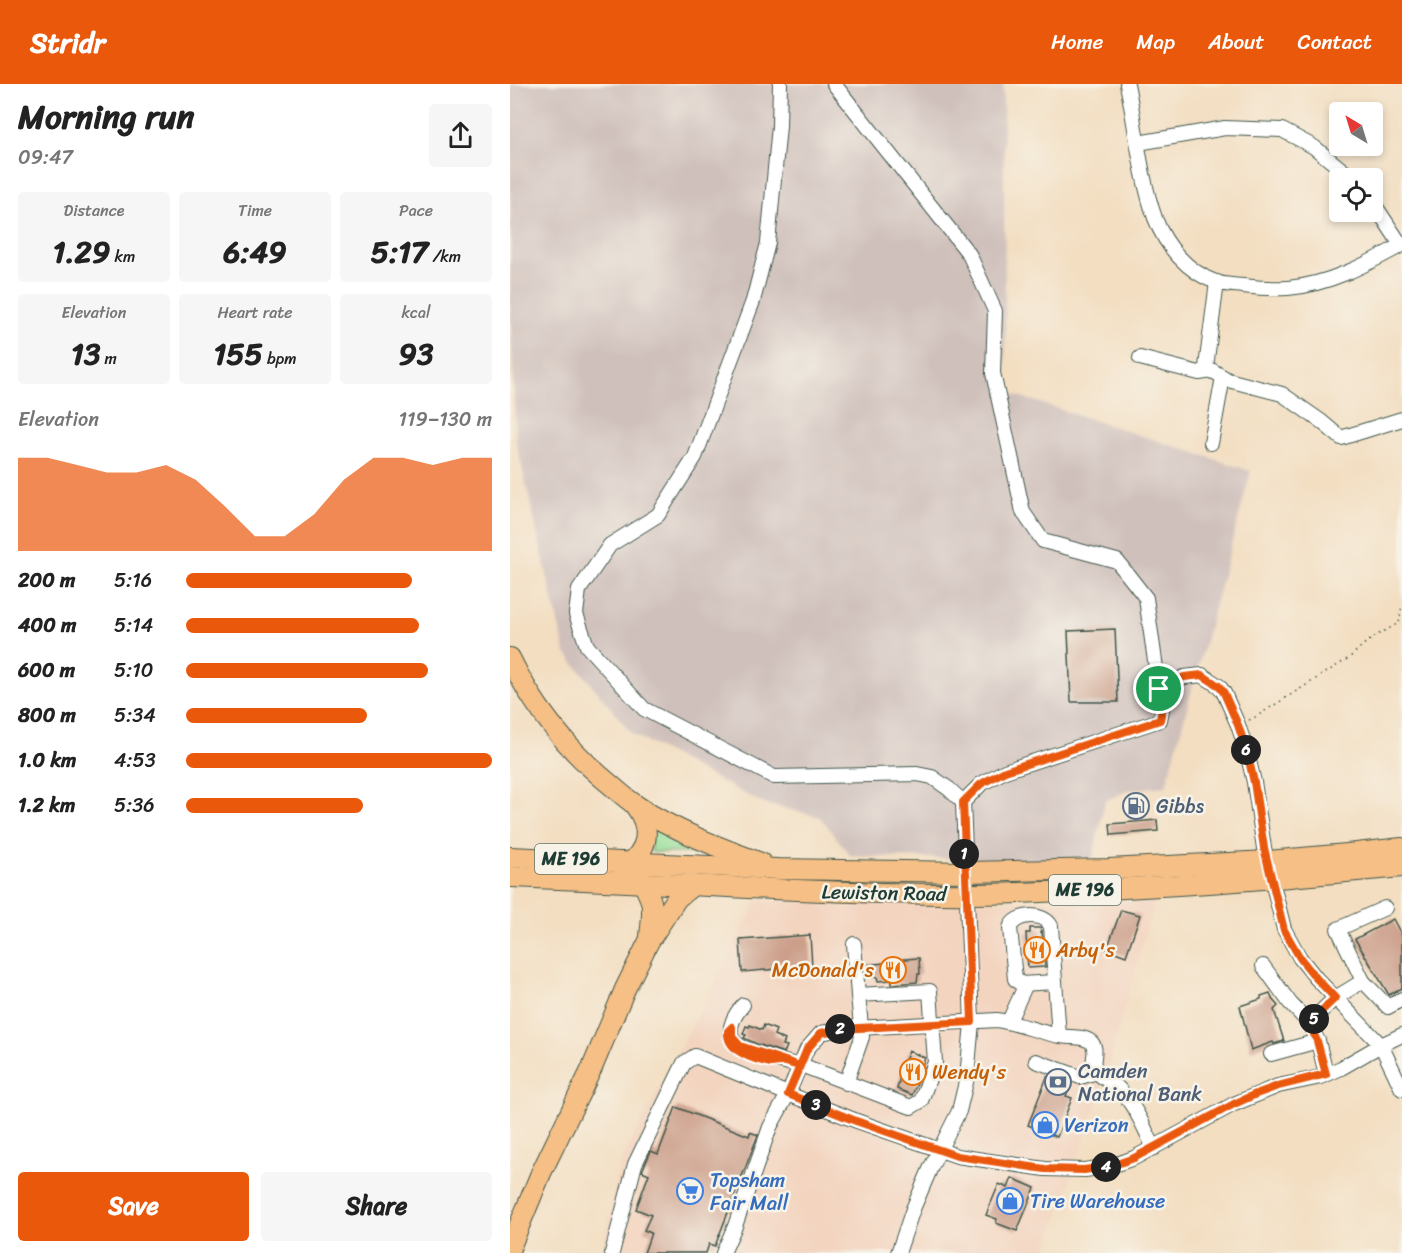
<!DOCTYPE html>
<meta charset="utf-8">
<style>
body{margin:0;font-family:Sriracha,sans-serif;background:#f6f6f6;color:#222;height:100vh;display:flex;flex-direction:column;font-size:22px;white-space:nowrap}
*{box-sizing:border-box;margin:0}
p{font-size:20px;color:#767676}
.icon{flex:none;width:33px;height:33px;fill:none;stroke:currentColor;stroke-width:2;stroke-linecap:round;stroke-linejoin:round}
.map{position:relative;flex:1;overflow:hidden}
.drawer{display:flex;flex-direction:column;background:#fff;width:510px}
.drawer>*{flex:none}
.needle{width:39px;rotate:322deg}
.tools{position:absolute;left:819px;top:18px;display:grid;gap:12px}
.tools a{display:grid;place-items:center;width:54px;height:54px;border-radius:6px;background:#fff;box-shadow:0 3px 9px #0003;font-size:30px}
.pin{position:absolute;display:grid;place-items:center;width:51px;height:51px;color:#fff;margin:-26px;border:3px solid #fff;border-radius:50%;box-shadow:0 2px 6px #0007}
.km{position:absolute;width:30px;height:30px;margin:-15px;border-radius:50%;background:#222;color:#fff;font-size:16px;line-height:30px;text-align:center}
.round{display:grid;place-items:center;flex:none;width:63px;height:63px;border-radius:6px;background:#f6f6f6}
.headline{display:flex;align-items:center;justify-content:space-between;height:102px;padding:0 18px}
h1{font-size:33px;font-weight:800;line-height:45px}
.stats{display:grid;grid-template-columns:repeat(3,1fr);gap:9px;height:102px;padding:6px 18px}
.stats div{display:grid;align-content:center;border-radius:6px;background:#f6f6f6;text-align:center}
.stats b{font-size:30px;font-weight:800}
.stats small{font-size:16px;font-weight:400}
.stats p{font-size:16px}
.chart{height:168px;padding:12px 18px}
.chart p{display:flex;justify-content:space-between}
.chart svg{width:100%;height:108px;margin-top:6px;fill:#ea580c;opacity:.7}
.primary-button{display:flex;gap:12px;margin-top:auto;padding:12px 18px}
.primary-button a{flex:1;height:69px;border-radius:6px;background:#ea580c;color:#fff;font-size:24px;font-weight:800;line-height:69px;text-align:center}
.primary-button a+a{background:#f6f6f6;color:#222}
ul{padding:0 18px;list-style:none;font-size:20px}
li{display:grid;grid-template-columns:96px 72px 1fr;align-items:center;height:45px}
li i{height:15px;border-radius:8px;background:#ea580c}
header{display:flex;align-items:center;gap:36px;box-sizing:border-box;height:84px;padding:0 30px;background:#ea580c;color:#fff}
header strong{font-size:28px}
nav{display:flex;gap:33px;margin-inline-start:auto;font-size:21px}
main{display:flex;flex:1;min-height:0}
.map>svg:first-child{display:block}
</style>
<header>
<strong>Stridr</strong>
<nav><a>Home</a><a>Map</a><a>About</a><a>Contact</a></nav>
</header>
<main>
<section class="drawer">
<div class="headline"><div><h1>Morning run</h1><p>09:47</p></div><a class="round"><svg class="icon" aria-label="share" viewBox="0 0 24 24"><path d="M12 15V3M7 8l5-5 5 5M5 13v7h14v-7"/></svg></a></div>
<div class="stats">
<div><p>Distance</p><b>1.29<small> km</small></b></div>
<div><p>Time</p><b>6:49</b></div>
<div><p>Pace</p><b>5:17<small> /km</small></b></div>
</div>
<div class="stats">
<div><p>Elevation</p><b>13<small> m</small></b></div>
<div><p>Heart rate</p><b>155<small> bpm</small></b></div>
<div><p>kcal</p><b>93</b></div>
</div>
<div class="chart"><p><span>Elevation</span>119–130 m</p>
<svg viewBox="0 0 160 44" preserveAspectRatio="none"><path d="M0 44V6L10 6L20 9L30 12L40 12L50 9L60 15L70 26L80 38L90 38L100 29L110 15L120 6L130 6L140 9L150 6L160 6V44z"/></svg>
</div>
<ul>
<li><b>200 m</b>5:16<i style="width:74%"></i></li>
<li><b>400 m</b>5:14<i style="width:76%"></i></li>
<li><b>600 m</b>5:10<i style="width:79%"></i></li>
<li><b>800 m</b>5:34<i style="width:59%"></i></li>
<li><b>1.0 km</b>4:53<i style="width:100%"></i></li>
<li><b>1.2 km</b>5:36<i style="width:58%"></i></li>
</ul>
<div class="primary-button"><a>Save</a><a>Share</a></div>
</section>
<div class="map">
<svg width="892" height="1169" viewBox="0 0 892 1169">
<rect width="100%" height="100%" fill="#f7f3e8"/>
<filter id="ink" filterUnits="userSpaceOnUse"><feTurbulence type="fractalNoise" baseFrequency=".0167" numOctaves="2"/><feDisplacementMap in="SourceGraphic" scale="12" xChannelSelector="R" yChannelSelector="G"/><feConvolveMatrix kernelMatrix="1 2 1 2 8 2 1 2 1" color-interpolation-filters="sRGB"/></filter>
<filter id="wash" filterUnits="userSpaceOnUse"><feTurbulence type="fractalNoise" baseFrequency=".008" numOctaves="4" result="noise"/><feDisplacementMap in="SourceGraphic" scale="24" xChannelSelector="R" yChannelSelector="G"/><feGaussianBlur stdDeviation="1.35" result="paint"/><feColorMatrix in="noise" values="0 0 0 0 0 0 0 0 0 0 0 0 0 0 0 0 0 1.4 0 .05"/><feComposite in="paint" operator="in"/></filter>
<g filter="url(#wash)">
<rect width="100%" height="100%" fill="#f3dec1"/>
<polygon fill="#f3d4bf" points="247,817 645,817 588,1017 535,1169 92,1169 110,1079"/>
<polygon fill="#cfc0bb" points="1,0 493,0 496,308 741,387 656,702 619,706 595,717 582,778 341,772 310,733 252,719 122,650 55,568 6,357 0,220"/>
<polygon fill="#97de97" stroke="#5b8e66" stroke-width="1.5" points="140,738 200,769 197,770 143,768 141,767"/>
<g id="blocks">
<g fill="#cc9f8a">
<polygon points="605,545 608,618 561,618 558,547"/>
<polygon points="647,736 648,747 601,751 600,740"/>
<polygon points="611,826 630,831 616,872 597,865"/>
<polygon points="883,835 892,852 892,904 879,911 845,855"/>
<polygon points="520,844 530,844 531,848 532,847 535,883 518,884 516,849 520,849"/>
<polygon points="300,851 302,882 232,888 230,856"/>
<polygon points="409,874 410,890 408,890 407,898 382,900 382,896 368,897 367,893 358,893 357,881 382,878 382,876"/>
<polygon points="760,909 762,915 768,922 764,926 774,957 764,960 763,958 741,966 730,922 751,915 751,912"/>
<polygon points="240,941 252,946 254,941 266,946 264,951 275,956 273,961 277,962 274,969 247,960 234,954 236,951 233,950 236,942 239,943"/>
<polygon points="399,967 415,974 412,982 414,983 402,1011 387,1005 392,984"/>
<polygon points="540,992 561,999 556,1012 562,1014 547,1053 518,1041 537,993 539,994"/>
<polygon points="166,1023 239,1052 240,1048 248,1051 205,1162 199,1160 196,1169 134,1169 141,1149 134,1146 141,1131 126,1125 139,1090 132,1087 141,1067 148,1070"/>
<polygon points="502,1094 525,1104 507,1147 486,1139 487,1135 476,1131 489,1100 498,1104"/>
</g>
</g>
</g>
<g filter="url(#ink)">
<use href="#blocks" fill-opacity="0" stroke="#3f5549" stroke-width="1.5"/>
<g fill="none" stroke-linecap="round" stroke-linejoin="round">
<defs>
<g id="minor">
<polyline points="270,0 269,42 258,159 243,217 185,373 148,431 100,461 69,506 66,530 77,562 134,625 264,693 407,690 422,693 439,705 453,718 471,700 495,687 650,636 652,626 636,514 607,477 533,457 513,428 483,289 485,227 459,170 324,0"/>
<path d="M 617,0 C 626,43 630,92 645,134 C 655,161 677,188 706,198 C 714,201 724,201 733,202 C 748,204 762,205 778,204 C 818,201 857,180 892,161"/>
<polyline points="628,59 715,44 772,46 804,63 842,94"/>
<polyline points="862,117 891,161"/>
<polyline points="707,198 696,283 718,296 772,310 812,338 831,354 892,335"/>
<polyline points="630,274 689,289 703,287"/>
<polyline points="701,359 713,293"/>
<polyline points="649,605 674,593 692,591 709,602 714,609 728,641 737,668 744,698 754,764 774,845 790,874 806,894 871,961 892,1005"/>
<polyline points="753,882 780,919 799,939 825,914 853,897 878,923 892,915"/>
<polyline points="853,897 828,845 875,824"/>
<path d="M 545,898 L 511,900 L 505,895 L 500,844 C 505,829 534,828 541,842 L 549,952"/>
<path d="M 233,921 C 226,929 216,944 223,956 C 231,968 275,978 290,982"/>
<polyline points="499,937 516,900"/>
<polyline points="808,957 816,990"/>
<polyline points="761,970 808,957 799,939"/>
<polyline points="526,977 570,993 587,988"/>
<polyline points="291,981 401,1023 411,1017 425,978 420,907 348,911 344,860"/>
<polyline points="336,999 352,953 348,911"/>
<path d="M 644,1064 C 634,1043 625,1021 609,1005 C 602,998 593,995 587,988 C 578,979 590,967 581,958 C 573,951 559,954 550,952 C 528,948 508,939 487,936 L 330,945 L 311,949 L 297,965 L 278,1010 L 347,1037 L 447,1072 L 535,1085 L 575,1086 L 601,1082 L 624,1074 L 724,1020 L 768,1002 L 811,993 L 831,984 L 871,961 L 892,951"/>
<polyline points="102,1169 125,1080 174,979 185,972 278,1010 260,1043 225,1142 213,1169"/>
<polyline points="388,1169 403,1125 421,1083 449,1027 457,994 462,938 453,718"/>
</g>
<g id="highway">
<path d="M 0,574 C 24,624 59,667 102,702 C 110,709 118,716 127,722 C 165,747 208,763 251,779"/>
<polyline points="0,773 268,785 456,788 598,785 758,777 837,770 892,764"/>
<path d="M 114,784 C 139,766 143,745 124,720"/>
<path d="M 127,789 C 144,817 144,820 140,852"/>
<path d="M 0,793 C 144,798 287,809 430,810 C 485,811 539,808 594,805 C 693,801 793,792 892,783"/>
<polyline points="0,1164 31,1089 82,984 115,905 139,857 167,814 183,801"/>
</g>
</defs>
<use href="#minor" stroke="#3f5549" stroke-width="16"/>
<use href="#highway" stroke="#3f5549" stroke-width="22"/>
<polyline stroke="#3f5549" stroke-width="1.5" stroke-dasharray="1.5 4.5" stroke-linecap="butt" points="739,636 747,632 839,574 853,561 867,551 889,539 892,521"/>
<use href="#minor" stroke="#fff" stroke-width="14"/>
<use href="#highway" stroke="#f5bf86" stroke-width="20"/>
</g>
</g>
<g fill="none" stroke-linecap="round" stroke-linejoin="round" filter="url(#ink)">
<defs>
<path id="route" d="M 649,605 L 652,626 L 650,636 L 495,687 L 471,700 L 453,718 L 462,938 L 330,945 L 311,949 L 297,965 L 290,982 C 285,981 280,979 276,978 C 270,977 267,979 261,979 C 244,976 216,967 218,947 L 222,943 L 222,953 L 230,962 L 290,982 L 278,1010 L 346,1037 L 447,1072 L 535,1085 L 574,1086 L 601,1082 L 624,1074 L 724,1020 L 746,1010 L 768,1002 L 816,990 L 807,957 L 799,939 L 825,914 L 806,894 L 790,874 L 774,846 L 754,764 L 744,698 L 737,668 L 728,641 L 714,609 L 709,602 L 692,591 L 674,593 L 649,605"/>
</defs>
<use href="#route" stroke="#fff" stroke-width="12"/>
<use href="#route" stroke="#ea580c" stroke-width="8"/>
</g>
<defs>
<symbol id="fuel-ring" viewBox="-11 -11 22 22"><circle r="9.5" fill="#f7f3e8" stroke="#5c6f8a" stroke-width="1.5"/><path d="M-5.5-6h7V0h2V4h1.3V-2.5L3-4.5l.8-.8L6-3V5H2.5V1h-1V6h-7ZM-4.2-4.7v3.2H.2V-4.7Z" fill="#5c6f8a"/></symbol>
<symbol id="restaurant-ring" viewBox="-11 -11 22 22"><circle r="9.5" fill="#f7f3e8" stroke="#e8710a" stroke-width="1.5"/><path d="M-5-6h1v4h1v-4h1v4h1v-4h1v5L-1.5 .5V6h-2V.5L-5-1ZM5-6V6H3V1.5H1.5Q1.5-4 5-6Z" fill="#e8710a"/></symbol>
<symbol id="bank-ring" viewBox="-11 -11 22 22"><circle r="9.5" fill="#f7f3e8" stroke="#5c6f8a" stroke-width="1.5"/><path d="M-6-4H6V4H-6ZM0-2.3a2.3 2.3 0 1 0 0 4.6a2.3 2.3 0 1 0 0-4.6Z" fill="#5c6f8a"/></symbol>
<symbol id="shop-ring" viewBox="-11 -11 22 22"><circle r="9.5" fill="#f7f3e8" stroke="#3f7fe0" stroke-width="1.5"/><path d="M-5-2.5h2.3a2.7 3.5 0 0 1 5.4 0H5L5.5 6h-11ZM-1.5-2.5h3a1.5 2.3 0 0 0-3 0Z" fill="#3f7fe0"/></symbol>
<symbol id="supermarket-ring" viewBox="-11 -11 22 22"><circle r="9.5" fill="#f7f3e8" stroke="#3f7fe0" stroke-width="1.5"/><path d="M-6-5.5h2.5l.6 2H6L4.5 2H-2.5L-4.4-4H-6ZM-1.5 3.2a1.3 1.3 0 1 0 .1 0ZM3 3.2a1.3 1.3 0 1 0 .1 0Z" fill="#3f7fe0"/></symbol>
</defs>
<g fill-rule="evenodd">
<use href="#fuel-ring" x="611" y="707" width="30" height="30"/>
<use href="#restaurant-ring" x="512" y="851" width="30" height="30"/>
<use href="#restaurant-ring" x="368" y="871" width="30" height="30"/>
<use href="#restaurant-ring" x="388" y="973" width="30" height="30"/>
<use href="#bank-ring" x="533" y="983" width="30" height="30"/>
<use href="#shop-ring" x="520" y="1026" width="30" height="30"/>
<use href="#supermarket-ring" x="165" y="1092" width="30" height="30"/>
<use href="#shop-ring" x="485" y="1102" width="30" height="30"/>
</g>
<g text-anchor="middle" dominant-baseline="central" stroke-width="5" stroke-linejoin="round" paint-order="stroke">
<g fill="#f7f3e8" stroke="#60746a" stroke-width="1.5">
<rect x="25" y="760" width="72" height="30" rx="4.5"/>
<rect x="539" y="791" width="72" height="30" rx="4.5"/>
</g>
<g font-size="18" font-weight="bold" fill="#1f3d34">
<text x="61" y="775">ME 196</text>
<text x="575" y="806">ME 196</text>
</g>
<g font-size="20" fill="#4e5e75" stroke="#f7f3e8" text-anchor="start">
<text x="646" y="722">Gibbs</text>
<text x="568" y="987">Camden<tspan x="568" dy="23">National Bank</tspan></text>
</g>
<g font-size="20" fill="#1f3d34" stroke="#f7f3e8">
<text transform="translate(374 809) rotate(1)">Lewiston Road</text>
</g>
<g font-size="20" fill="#c56008" stroke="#f7f3e8" text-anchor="start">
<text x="546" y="866">Arby's</text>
<text x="364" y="886" text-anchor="end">McDonald's</text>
<text x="422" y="988">Wendy's</text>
</g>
<g font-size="20" fill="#366cbe" stroke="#f7f3e8" text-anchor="start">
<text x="554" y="1041">Verizon</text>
<text x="200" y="1096">Topsham<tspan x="200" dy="23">Fair Mall</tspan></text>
<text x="520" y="1117">Tire Warehouse</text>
</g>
</g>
</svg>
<div class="tools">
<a><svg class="needle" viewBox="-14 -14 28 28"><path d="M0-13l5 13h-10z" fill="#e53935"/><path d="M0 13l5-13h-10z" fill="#767676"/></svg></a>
<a><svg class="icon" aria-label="locate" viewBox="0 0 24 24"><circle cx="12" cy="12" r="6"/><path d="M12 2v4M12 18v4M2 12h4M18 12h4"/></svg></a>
</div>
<div class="pin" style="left:649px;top:605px;background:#1e9e55"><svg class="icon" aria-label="arrive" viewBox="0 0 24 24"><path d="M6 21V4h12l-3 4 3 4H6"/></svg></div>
<b class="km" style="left:454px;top:770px">1</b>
<b class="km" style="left:330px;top:945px">2</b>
<b class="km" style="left:306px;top:1021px">3</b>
<b class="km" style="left:596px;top:1083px">4</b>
<b class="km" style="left:804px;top:935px">5</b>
<b class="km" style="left:736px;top:666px">6</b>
</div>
</main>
